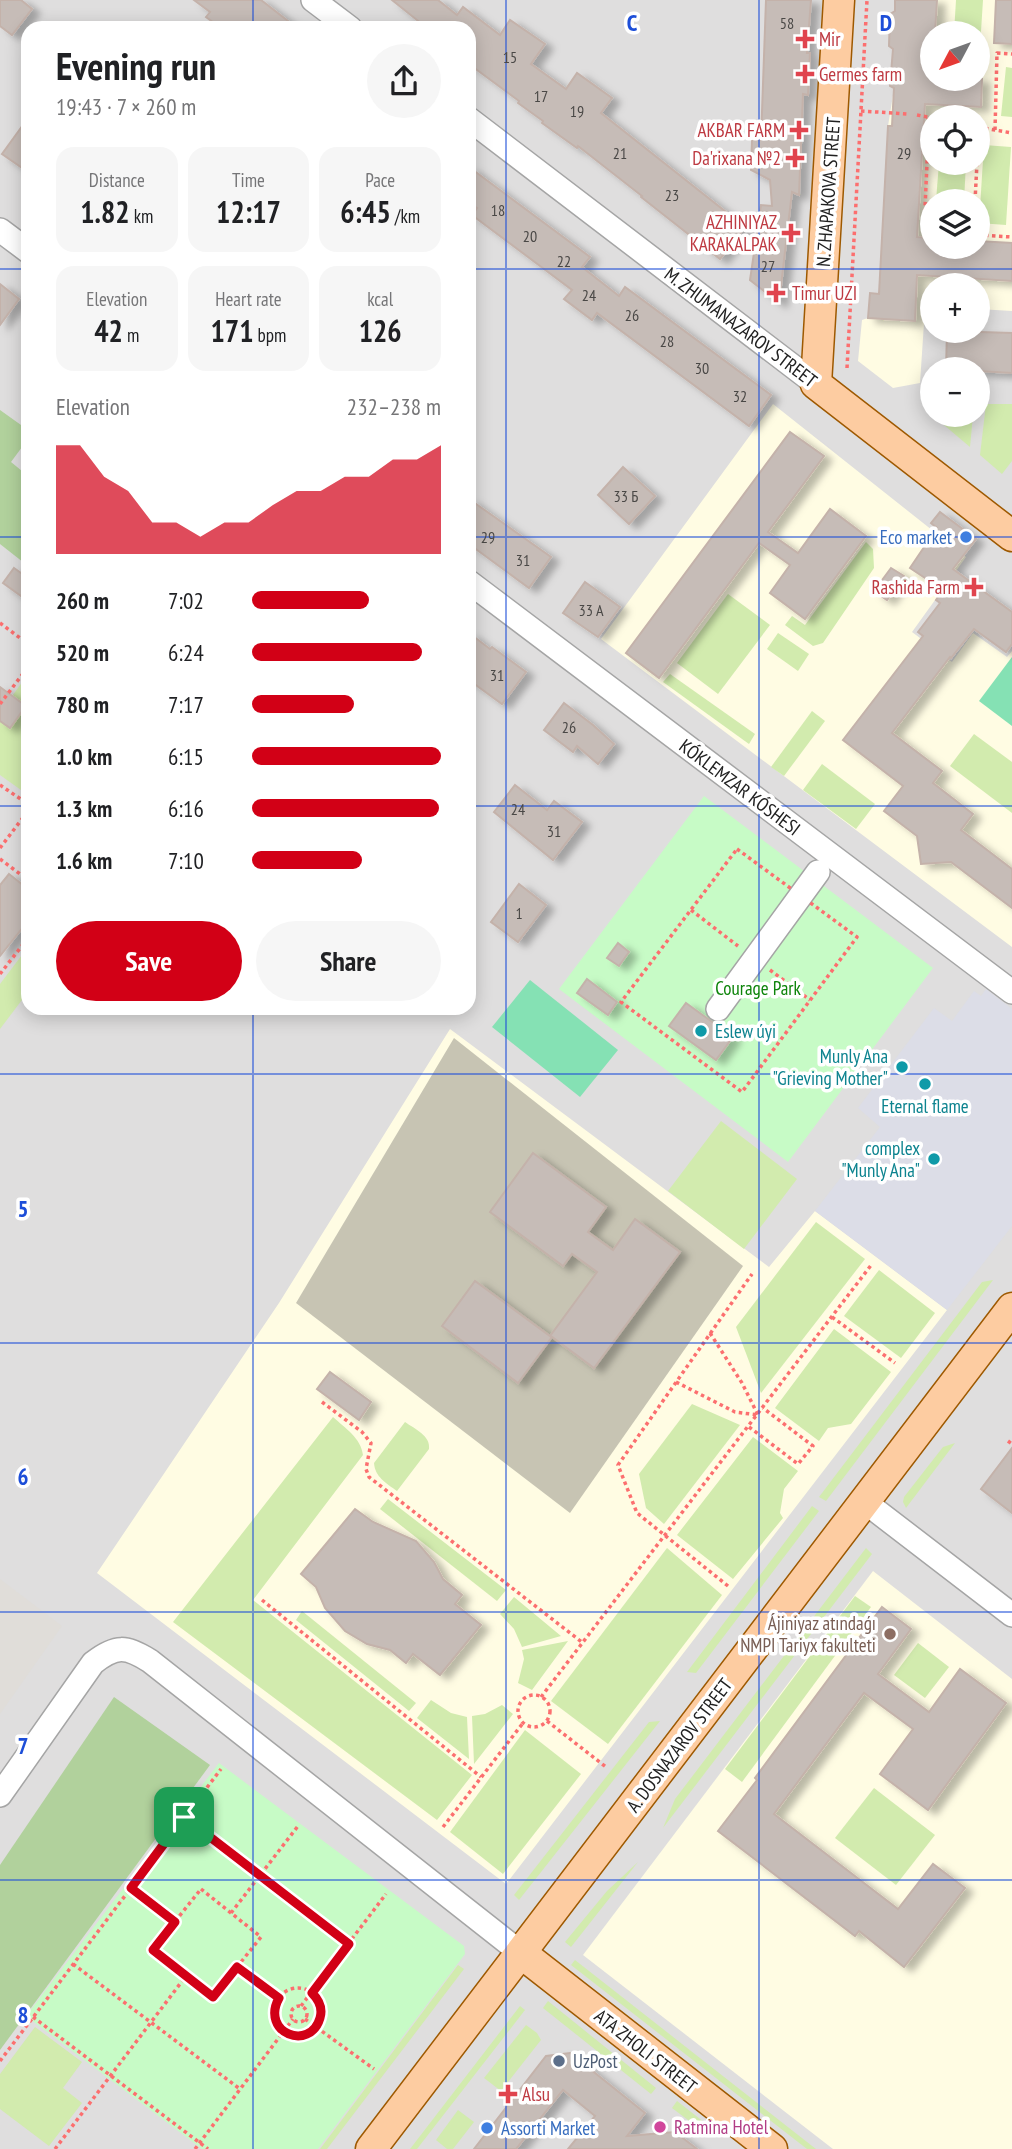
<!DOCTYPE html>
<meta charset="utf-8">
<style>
body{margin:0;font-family:"PT Sans Narrow",sans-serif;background:#f6f6f6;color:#202124;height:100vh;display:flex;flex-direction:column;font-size:26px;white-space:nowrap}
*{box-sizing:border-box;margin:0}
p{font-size:23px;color:#757577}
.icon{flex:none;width:38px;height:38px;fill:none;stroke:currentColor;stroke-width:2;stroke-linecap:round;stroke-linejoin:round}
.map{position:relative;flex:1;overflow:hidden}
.side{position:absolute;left:21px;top:21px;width:455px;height:994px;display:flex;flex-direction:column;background:#fff;border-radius:21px;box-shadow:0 4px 18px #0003}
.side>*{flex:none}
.needle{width:46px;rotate:229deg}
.controls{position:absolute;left:920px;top:21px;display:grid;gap:14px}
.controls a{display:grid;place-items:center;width:70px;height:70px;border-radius:50%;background:#fff;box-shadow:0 4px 18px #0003;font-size:35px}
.pin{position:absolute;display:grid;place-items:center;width:60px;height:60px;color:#fff;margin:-30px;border-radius:14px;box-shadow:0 4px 10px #0006}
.round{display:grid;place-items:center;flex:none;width:74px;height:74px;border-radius:37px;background:#f6f6f6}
.headline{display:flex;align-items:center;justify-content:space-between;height:119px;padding:0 35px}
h1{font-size:38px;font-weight:700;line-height:52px}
.stats{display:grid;grid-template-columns:repeat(3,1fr);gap:10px;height:119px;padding:7px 35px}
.stats div{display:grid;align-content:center;border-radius:18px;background:#f6f6f6;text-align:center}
.stats b{font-size:30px;font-weight:700}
.stats small{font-size:19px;font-weight:400}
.stats p{font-size:19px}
.chart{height:196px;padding:14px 35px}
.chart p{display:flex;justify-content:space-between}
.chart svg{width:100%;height:126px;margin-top:7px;fill:#d20016;opacity:.7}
.cta{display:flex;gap:14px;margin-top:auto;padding:14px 35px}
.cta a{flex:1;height:80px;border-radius:42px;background:#d20016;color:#fff;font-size:28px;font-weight:700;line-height:80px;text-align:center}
.cta a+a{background:#f6f6f6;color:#202124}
ul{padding:0 35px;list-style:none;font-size:23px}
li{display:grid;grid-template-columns:112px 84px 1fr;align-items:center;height:52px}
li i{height:18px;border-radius:9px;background:#d20016}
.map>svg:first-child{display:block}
</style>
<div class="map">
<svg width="1012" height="2149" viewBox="0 0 1012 2149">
<defs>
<filter id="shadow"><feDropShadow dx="8" dy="4.5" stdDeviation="3.5" flood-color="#0004"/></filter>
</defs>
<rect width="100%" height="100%" fill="#f1ede8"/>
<path fill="#dfdede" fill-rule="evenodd" d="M 0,0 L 1012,0 L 1012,2149 L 0,2149 ZM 28,28 L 469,28 L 469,1008 L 28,1008 ZM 933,33 L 978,33 L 978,79 L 933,79 ZM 933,117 L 978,117 L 978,163 L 933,163 ZM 933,201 L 978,201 L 978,247 L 933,247 ZM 933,285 L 978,285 L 978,331 L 933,331 ZM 933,369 L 978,369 L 978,415 L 933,415 Z"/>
<g fill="#fffce3" fill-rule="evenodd">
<path d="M 895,0 L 1012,0 L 1012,311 L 978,309 L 978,285 L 933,285 L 933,308 L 925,308 L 920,383 L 893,388 L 858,361 L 862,320 L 868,318 L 870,293 L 879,293 L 888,126 L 894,89 L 890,86 L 893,49 L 889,46 L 890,14 L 895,11 ZM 933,33 L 978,33 L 978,79 L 933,79 ZM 933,117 L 978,117 L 978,163 L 933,163 ZM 933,201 L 978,201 L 978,247 L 933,247 Z"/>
<polygon points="773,404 966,557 912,632 952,662 973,633 1007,657 1012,651 1012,947 601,639"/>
<polygon points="450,1029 769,1267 815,1211 947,1310 506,1884 97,1573 279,1303"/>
<polygon points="873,1571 1012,1679 1012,2149 833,2149 583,1955"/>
</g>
<polygon fill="#e0ddd9" points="0,1579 62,1626 0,1714"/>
<polygon fill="#c7c4b3" points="454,1038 743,1266 570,1513 296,1303"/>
<g fill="#d2ebae">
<polygon points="956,0 983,0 980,47 978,47 978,33 954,33"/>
<polygon points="1006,67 1012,68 1012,117 1001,116"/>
<polygon points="984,145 1011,147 1006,225 979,223"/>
<polygon points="939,163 966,163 964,201 936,201"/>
<polygon points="986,404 1012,404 1012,461 1002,474 980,455"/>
<polygon points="941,415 973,415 970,447 938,420"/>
<polygon points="866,542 873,549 874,568 823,643 813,646 785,625 792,616 805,625"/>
<polygon points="728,594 770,625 718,694 677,663"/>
<polygon points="778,633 809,654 798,671 767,649"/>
<polygon points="28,674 28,795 0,775 0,713"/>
<polygon points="670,674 755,734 749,744 663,682"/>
<polygon points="812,711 825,721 784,776 771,767"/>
<polygon points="974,734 1012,762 1012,813 950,766"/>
<polygon points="822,764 875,804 856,829 803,790"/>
<polygon points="28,947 28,992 0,1029 0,984"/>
<polygon points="721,1121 797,1179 744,1249 668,1191"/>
<polygon points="816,1222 865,1259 761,1393 736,1327"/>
<polygon points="879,1270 935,1313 901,1358 844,1316"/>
<polygon points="993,1280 826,1501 819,1497 982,1282"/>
<polygon points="834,1329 891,1372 851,1424 828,1428 819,1441 775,1408"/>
<polygon points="692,1404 740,1425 664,1524 646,1508 639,1474"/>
<path d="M 333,1417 C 345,1428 361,1438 363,1455 L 253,1600 L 472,1775 L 437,1820 L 173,1622 Z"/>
<path d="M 405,1422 C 415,1429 431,1436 429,1449 L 397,1491 C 386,1483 375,1477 374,1463 Z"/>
<polygon points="753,1437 798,1471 784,1489 780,1513 783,1518 733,1579 677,1535"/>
<polygon points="955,1443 906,1508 903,1502 904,1497 943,1447"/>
<polygon points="388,1499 506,1590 497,1601 380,1509"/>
<polygon points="812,1506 819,1511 696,1673 687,1672"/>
<polygon points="667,1548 722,1595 608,1744 551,1701"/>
<polygon points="866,1548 872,1554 663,1828 675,1799"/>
<polygon points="855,1596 871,1607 742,1782 725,1769"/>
<polygon points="514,1597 561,1636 522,1647 514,1629 500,1614"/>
<polygon points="302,1611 416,1703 409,1711 296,1620"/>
<polygon points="568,1641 532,1690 518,1683 524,1659 522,1650"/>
<polygon points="918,1643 949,1667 925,1698 894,1675"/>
<polygon points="431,1700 451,1713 467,1717 469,1759 417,1718"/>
<polygon points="502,1705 513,1714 474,1764 472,1716 485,1714"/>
<polygon points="660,1721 519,1900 514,1895 649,1722"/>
<polygon points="525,1730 581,1774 503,1874 450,1832"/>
<polygon points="874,1788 935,1835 896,1885 835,1838"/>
<polygon points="638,1862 571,1947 565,1942 607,1891"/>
<polygon points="575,1960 816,2149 807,2149 571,1965"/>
<polygon points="458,1965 464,1969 327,2149 320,2149"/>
<polygon points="548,2001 656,2088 651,2094 543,2008"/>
<polygon points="520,2006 525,2010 417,2149 410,2149"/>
<polygon points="526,2025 537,2033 541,2040 501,2091 484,2078"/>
<polygon points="35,2027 82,2062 63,2088 82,2103 49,2146 0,2109 0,2074"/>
<polygon points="677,2101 709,2126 704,2132 672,2108"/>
<polygon points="458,2110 474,2122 453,2149 447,2149 436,2140"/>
</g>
<g fill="#b1d19c">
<polygon points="0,410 28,430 28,439 11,462 28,476 28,566 0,544"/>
<polygon points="114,1697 210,1765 0,2050 0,1865"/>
</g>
<g fill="#c7fbc6">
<polygon points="704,796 933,968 788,1162 559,989"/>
<polygon points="219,1763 464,1946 465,1954 318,2149 202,2149 26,2016"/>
</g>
<g fill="#85e1b4">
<polygon points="1012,657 1012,726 979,701"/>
<polygon points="530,980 618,1050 580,1097 492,1027"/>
</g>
<polygon fill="#dcdde7" points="986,989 1012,1009 1012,1226 947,1310 815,1211 880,1127 858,1108 934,1008 952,1021 974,991 981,996"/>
<g fill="#c6bcb7" stroke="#c4b2aa" stroke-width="2" filter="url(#shadow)">
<polygon points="0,0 21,0 32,9 12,35 0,26"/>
<polygon points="194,0 261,0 297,28 221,28 206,17 210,12"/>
<polygon points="392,0 438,0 457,15 463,7 500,35 510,20 545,44 531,64 566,89 577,73 612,98 601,113 745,227 720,259 641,197 642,196 578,146 577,148 542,123 543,121 518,103 519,101 469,64 469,28 427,28"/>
<polygon points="766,0 811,0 807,53 810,53 808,95 803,94 799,195 792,192 779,303 750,280 761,205 772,206 770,180 751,170 752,140 761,140"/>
<polygon points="895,0 937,0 935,33 933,33 933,79 982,79 981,107 925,104 917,237 933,238 933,247 978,247 978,241 1012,243 1012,281 917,275 915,321 868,318 870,293 879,294 888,126 892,126 894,88 890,86 893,49 889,46 890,14 895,11"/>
<polygon points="996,0 1012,0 1012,44 994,43"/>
<polygon points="28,118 28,172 2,154"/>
<polygon points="469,167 590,257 582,267 619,296 625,287 771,395 749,426 597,313 592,320 564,299 572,290 472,215 477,208 469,203"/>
<polygon points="0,284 19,299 0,325"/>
<polygon points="947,331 1012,333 1012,373 978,371 978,369 946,369"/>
<polygon points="790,432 824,456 768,532 798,553 830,509 866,536 805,619 770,593 790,565 759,543 659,678 626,653"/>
<polygon points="623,467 655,496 629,524 598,495"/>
<polygon points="469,499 551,557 529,588 469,544"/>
<polygon points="940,512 976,539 953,569 1012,612 1012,644 1006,652 974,629 951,658 950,657 892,733 942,771 933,783 973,814 961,830 1012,869 1012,908 951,862 921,864 917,836 884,811 903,786 843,740 923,636 918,632 940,603 936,600 943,590 910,568 937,528 931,523"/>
<polygon points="14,568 28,578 28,601 3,583"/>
<polygon points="891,568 904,576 887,600 874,591"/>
<polygon points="585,582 620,607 598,637 563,613"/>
<polygon points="469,633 490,649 492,647 526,672 502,704 469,680"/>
<polygon points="0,687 26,706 10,728 0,721"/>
<polygon points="564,703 593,725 614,744 598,764 577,746 573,752 544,730"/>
<polygon points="515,785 547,810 554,801 582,822 553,860 494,812"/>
<polygon points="9,874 28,889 28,921 0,956 0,885"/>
<polygon points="519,884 546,905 518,942 491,922"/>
<polygon points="618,943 629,952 619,966 607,958"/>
<polygon points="587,979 617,1002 608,1015 577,993"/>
<polygon points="686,1003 733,1037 716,1060 669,1026"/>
<polygon points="533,1153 606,1207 588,1232 613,1250 635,1219 680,1252 594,1368 552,1337 518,1383 442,1326 475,1281 550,1336 597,1272 572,1254 563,1266 490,1212"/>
<polygon points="330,1372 371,1402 359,1420 317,1389"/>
<polygon points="1012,1448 1012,1513 981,1489"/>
<polygon points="355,1509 373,1522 416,1541 434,1562 443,1579 462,1595 455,1604 481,1625 440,1675 413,1654 406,1663 390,1650 367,1644 345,1631 325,1608 316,1587 301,1574"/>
<polygon points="882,1607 911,1629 878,1674 929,1712 960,1669 1006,1703 928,1810 880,1774 913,1729 864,1693 774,1814 898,1909 933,1864 965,1888 904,1967 859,1931 855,1936 718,1831 757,1780 755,1778"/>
<polygon points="570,2053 645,2113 627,2136 675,2132 697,2149 568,2149 595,2116 563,2090 516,2149 474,2149 546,2056"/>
</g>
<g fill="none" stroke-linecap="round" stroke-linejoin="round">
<defs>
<g id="minor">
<polyline points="313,0 350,28"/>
<polyline points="469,119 816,384"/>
<polyline points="0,230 28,251"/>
<polyline points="469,582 1012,992"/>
<polyline points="718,1009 818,872"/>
<polyline points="865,1502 1012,1615"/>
<path d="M 0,1795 L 93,1663 C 116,1645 126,1646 150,1661 L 521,1953"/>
</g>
<g id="major">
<polyline points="839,0 816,384 1012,536"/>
<polyline points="521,1953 772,2149"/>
<polyline points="371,2149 1012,1308"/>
</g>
</defs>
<use href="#minor" stroke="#a5a5a5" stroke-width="26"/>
<use href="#major" stroke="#9e5900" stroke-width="33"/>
<g stroke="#fc6f6f" stroke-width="3.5" stroke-dasharray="3.5 3.5" stroke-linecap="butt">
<polyline points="861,111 908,114"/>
<polyline points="917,115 933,118"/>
<polyline points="929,118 924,230 933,231"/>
<polyline points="978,127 1012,133"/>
<polyline points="995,130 997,53 1012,54"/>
<polyline points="975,201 977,163"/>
<polyline points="978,235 1012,237"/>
<polyline points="847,368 867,0"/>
<polyline points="0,623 28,644"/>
<polyline points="0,704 28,667"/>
<polyline points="0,785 28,804"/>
<polyline points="0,848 28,811"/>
<polygon points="737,849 857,937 742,1092 621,1002"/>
<polyline points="0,859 28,880"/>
<polyline points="691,910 738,946"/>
<polyline points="770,970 810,1000"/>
<polyline points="0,974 28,938"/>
<polyline points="832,1317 895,1363"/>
<polyline points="710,1333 742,1383 758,1415"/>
<polyline points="676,1382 735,1412 758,1415"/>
<polyline points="322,1402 362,1432 371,1443 366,1469 369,1477 583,1643"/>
<polyline points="749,1427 798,1464 813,1446 763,1408"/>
<polyline points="1008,1441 1012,1444"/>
<polyline points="728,1586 637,1513 618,1465 752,1274"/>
<polyline points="262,1600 481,1777"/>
<circle cx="534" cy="1711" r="16"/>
<polyline points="541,1697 872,1264"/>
<polyline points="547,1721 606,1767"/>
<polyline points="185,1817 349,1944"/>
<polyline points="443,1827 523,1723"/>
<polyline points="131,1888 175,1922"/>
<polygon points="201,1889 261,1937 213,1997 153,1949"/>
<polyline points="231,1913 298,1826"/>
<polyline points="73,1964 240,2089"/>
<polyline points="237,1967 279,1998"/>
<circle cx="298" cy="2012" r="24"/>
<polyline points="301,2006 386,1894"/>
<circle cx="299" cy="2014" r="8"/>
<polyline points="33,2017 208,2149"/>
<polyline points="305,2019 374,2069"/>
<polyline points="0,2061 221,1769"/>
<polyline points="55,2149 186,1976"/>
<polyline points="195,2149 293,2019"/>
</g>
<use href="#minor" stroke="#fff" stroke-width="23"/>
<use href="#major" stroke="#fdcca1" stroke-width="30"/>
</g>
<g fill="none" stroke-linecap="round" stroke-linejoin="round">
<defs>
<path id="route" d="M 184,1817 L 349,1944 L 312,1993 C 319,2000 323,2008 320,2018 C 310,2052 260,2033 279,1998 L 237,1967 L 213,1997 L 153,1950 L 175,1922 L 131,1888 Z"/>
</defs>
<use href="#route" stroke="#fff" stroke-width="14"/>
<use href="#route" stroke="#d20016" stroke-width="9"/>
</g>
<path fill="none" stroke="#1d4ed8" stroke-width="2" stroke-opacity="0.55" d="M 253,0 L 253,28M 506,0 L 506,2149M 759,0 L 759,2149M 0,269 L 28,269M 469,269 L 1012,269M 0,537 L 28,537M 469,537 L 1012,537M 0,806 L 28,806M 469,806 L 1012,806M 253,1008 L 253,2149M 0,1074 L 1012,1074M 0,1343 L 1012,1343M 0,1612 L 1012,1612M 0,1880 L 1012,1880"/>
<g fill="#e0444e" stroke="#fff" stroke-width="2.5">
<path d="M801.5 28.5h7v7h7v7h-7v7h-7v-7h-7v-7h7z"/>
<path d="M801.5 63.5h7v7h7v7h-7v7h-7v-7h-7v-7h7z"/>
<path d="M795.5 119.5h7v7h7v7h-7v7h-7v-7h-7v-7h7z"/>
<path d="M791.5 147.5h7v7h7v7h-7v7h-7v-7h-7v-7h7z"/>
<path d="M787.5 222.5h7v7h7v7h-7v7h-7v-7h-7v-7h7z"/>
<path d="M772.5 282.5h7v7h7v7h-7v7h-7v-7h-7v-7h7z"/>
<path d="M970.5 576.5h7v7h7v7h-7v7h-7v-7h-7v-7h7z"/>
<path d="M504.5 2083.5h7v7h7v7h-7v7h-7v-7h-7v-7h7z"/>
</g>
<g fill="#3f7fe0" stroke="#fff" stroke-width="2.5">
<circle cx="966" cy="537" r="7"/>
<circle cx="487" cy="2128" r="7"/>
</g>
<g fill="#0f9aa8" stroke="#fff" stroke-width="2.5">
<circle cx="701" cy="1031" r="7"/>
<circle cx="902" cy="1067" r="7"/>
<circle cx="925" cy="1084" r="7"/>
<circle cx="934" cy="1159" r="7"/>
</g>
<circle fill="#8d6e63" stroke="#fff" stroke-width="2.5" cx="890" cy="1634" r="7"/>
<circle fill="#5c6f8a" stroke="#fff" stroke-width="2.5" cx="559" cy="2061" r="7"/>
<circle fill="#d1479c" stroke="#fff" stroke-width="2.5" cx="660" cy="2127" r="7"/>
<g text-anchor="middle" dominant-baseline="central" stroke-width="7" stroke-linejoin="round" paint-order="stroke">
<g font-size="16" fill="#4a4846">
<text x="787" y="23">58</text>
<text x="510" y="57">15</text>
<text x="541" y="96">17</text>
<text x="577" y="111">19</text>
<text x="620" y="153">21</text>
<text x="904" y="153">29</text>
<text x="672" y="195">23</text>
<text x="498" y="210">18</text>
<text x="530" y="236">20</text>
<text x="564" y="261">22</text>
<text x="768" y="266">27</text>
<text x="589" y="295">24</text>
<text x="632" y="315">26</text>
<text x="667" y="341">28</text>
<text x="702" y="368">30</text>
<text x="740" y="396">32</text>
<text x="626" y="496">33 Б</text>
<text x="488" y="537">29</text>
<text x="523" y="560">31</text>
<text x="591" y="610">33 А</text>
<text x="497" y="675">31</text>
<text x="569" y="727">26</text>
<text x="518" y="809">24</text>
<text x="554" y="831">31</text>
<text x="519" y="913">1</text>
</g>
<g font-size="19" fill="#be3a42" stroke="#fff" text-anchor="start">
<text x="819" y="39">Mir</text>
<text x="819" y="74">Germes farm</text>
<text x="785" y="130" text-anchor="end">AKBAR FARM</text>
<text x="781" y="158" text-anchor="end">Da'rixana №2</text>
<text x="777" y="222" text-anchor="end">AZHINIYAZ<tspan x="777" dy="22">KARAKALPAK</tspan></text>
<text x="792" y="293">Timur UZI</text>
<text x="960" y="587" text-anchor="end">Rashida Farm</text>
<text x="522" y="2094">Alsu</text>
</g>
<g font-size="19" fill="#212121" stroke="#fff">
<text transform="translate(828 192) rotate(-86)">N. ZHAPAKOVA STREET</text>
<text transform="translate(741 327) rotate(37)">M. ZHUMANAZAROV STREET</text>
<text transform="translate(740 787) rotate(37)">KÓKLEMZAR KÓSHESI</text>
<text transform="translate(679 1745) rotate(-53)">A. DOSNAZAROV STREET</text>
<text transform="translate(646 2051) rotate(38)">ATA ZHOLI STREET</text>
</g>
<g font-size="19" fill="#366cbe" stroke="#fff" text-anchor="end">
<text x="952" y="537">Eco market</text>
<text x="501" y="2128" text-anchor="start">Assorti Market</text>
</g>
<g font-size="19" fill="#0d840a" stroke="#fff">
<text x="758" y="988">Courage Park</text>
</g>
<g font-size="19" fill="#0d838f" stroke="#fff" text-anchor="end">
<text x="715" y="1031" text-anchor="start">Eslew úyi</text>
<text x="888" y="1056">Munly Ana<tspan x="888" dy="22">"Grieving Mother"</tspan></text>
<text x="925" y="1106" text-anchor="middle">Eternal flame</text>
<text x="920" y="1148">complex<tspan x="920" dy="22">"Munly Ana"</tspan></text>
</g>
<g font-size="19" fill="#785e54" stroke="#fff" text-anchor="end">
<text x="876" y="1623">Ájiniyaz atındaǵı<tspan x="876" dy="22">NMPI Tariyx fakulteti</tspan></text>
</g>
<g font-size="19" fill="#4e5e75" stroke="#fff" text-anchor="start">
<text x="573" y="2061">UzPost</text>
</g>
<g font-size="19" fill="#b23c85" stroke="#fff" text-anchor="start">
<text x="674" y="2127">Ratmina Hotel</text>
</g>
</g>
<g font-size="23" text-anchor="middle" font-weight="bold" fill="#1d4ed8" stroke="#fff" stroke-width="7" stroke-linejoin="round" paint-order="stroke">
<text x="632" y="31">C</text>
<text x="886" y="31">D</text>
<text x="23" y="1217">5</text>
<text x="23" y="1485">6</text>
<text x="23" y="1754">7</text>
<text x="23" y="2023">8</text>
</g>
</svg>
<div class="controls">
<a><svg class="needle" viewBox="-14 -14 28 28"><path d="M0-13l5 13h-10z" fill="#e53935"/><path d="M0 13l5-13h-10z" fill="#757577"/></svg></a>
<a><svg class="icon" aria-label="locate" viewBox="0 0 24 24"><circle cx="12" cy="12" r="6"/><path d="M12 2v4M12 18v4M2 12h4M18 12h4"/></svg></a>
<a><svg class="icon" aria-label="layers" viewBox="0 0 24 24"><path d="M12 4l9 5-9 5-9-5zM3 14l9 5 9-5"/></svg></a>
<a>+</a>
<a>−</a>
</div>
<div class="pin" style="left:184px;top:1817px;background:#1e9e55"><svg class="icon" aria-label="arrive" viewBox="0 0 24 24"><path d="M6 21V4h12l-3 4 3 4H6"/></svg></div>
<section class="side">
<div class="headline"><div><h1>Evening run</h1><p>19:43 · 7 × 260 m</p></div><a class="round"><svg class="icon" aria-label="share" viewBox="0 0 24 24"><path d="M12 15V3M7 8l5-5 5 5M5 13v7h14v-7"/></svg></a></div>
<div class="stats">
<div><p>Distance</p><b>1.82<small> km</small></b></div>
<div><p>Time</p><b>12:17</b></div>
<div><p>Pace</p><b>6:45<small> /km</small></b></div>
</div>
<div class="stats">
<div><p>Elevation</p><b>42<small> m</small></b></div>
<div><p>Heart rate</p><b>171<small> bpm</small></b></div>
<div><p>kcal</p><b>126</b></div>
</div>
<div class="chart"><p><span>Elevation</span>232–238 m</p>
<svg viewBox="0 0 160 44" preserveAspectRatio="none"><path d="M0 44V6L10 6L20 17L30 22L40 33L50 33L60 38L70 33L80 33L90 27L100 22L110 22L120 17L130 17L140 11L150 11L160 6V44z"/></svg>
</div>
<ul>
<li><b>260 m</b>7:02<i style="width:62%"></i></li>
<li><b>520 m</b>6:24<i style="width:90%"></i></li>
<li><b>780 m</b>7:17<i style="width:54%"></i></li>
<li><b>1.0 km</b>6:15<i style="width:100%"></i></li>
<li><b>1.3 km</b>6:16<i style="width:99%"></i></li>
<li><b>1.6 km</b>7:10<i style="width:58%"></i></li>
</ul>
<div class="cta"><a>Save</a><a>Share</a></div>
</section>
</div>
